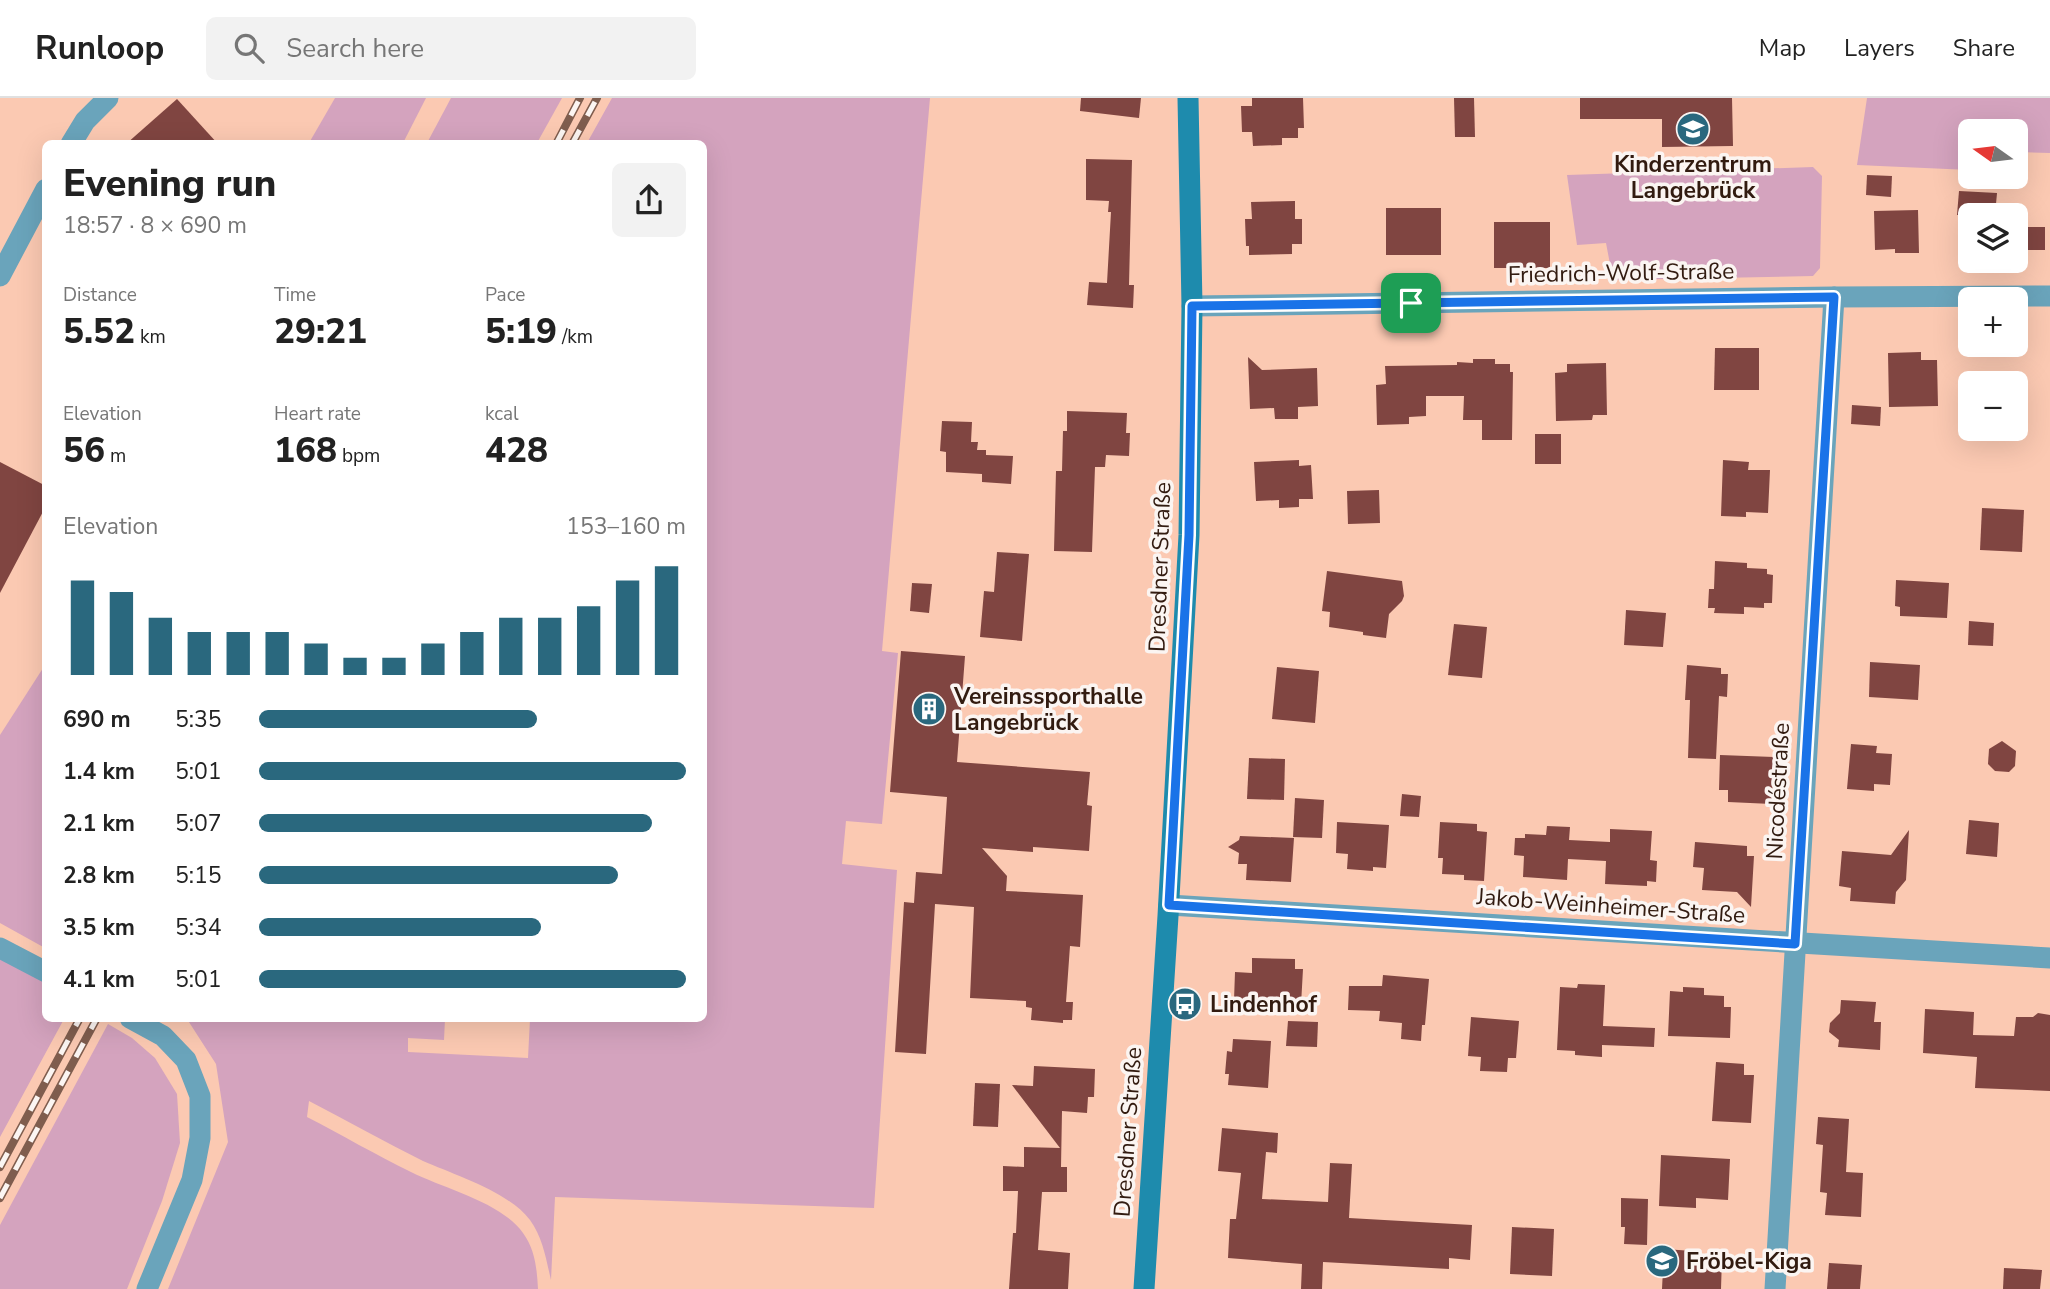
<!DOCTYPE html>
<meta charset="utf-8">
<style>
body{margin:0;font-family:"Nunito Sans",sans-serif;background:#f2f2f2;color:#222;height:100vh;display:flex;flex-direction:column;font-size:26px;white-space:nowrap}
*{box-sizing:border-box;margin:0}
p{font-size:23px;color:#767676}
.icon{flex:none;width:38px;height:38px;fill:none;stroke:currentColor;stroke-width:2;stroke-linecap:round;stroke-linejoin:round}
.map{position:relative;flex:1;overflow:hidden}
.panel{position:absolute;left:42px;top:42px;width:665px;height:882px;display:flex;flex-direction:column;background:#fff;border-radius:10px;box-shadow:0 7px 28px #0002}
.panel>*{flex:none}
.needle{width:46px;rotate:284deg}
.buttons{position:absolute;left:1958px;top:21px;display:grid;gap:14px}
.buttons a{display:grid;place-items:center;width:70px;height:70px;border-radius:10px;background:#fff;box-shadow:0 7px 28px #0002;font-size:35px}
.pin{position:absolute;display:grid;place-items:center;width:60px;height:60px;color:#fff;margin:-30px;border-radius:14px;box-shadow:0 4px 10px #0006}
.round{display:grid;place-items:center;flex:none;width:74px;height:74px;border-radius:10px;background:#f2f2f2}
.overview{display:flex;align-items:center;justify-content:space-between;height:119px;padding:0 21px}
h1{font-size:38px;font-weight:800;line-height:52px}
.figures{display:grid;grid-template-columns:repeat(3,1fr);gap:10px;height:119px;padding:7px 21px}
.figures div{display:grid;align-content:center}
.figures b{font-size:35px;font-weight:800}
.figures small{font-size:19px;font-weight:400}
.figures p{font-size:19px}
.chart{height:196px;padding:14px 21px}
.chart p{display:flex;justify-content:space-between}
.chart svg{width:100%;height:126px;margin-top:7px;stroke:#2a687e;stroke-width:6}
ul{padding:0 21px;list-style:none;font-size:23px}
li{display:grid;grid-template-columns:112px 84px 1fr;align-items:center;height:52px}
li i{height:18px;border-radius:9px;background:#2a687e}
header{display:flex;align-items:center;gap:42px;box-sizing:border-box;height:98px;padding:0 35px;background:#fff;border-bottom:2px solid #e0e0e0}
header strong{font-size:33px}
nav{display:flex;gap:38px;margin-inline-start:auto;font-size:24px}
.search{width:490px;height:63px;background:#f2f2f2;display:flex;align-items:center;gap:18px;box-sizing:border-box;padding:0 24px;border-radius:10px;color:#767676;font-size:26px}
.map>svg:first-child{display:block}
</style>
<header>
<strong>Runloop</strong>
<div class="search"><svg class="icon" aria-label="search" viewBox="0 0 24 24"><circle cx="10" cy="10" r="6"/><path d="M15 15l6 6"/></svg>Search here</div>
<nav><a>Map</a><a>Layers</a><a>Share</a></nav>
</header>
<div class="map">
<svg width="2050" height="1191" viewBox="0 0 2050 1191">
<rect width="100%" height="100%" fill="#fbc9b2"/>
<g fill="#d4a3be">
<polygon points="335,0 426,0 403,45 309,45"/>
<polygon points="451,0 562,0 537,45 427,45"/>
<path d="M 612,0 L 930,0 L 882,553 L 898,555 L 882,726 L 846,723 L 842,766 L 897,772 L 874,1110 L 555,1099 L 551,1182 C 546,1161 543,1140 530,1122 C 509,1094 455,1077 423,1063 C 385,1044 348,1023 309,1003 L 307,1019 C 342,1037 376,1057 411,1074 C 445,1091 501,1104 523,1135 C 535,1151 537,1171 538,1191 L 168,1191 L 228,1044 L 216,966 L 187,921 L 445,921 L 444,942 L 408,940 L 408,954 L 528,960 L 530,921 L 704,920 L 704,46 L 587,45 Z"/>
<polygon points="1867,0 2050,0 2050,55 2016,54 2016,33 1970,33 1970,72 1857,67"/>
<polygon points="1813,69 1822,78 1820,170 1813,178 1613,182 1606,145 1577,147 1567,77"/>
<polygon points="45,567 45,850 0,825 0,637"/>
<polygon points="0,854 45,879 46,920 64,921 0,1039"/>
<polygon points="108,926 132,940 155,960 177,996 180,1045 162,1103 127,1191 0,1191 0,1127"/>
</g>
<g fill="#804541">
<polygon points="1081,0 1141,0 1139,20 1080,13"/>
<polygon points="1252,0 1303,0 1304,30 1298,30 1298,40 1282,40 1282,47 1253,48 1252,34 1242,34 1241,8 1252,8"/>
<polygon points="1454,0 1474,0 1475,39 1455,39"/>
<polygon points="1580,0 1732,0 1733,48 1662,49 1662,21 1580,21"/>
<polygon points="177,1 218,46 126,46"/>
<polygon points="1086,61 1132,62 1129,187 1134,187 1133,210 1087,207 1089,184 1107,185 1111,114 1108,114 1109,103 1086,102"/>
<polygon points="1867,77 1892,78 1891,99 1866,97"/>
<polygon points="1959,93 1997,95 1995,117 1957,117"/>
<polygon points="1295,103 1295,121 1302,121 1302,146 1292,146 1292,156 1249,157 1249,148 1246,148 1245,121 1252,121 1251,104"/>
<rect x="1386" y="110" width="55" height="47"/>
<polygon points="1918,112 1919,155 1895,155 1895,151 1875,152 1874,113"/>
<rect x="1494" y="124" width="56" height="46"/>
<polygon points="2022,129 2045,129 2045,152 2021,152"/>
<polygon points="1715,250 1759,250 1759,292 1714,292"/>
<polygon points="1921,254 1921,262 1937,262 1938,308 1889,309 1888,255"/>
<polygon points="1248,259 1262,272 1317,270 1318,308 1298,309 1298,321 1275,321 1274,310 1250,311"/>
<polygon points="1473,261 1495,261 1495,266 1510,266 1510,274 1513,274 1512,342 1482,342 1482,322 1463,322 1464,298 1426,298 1426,318 1409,319 1409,326 1377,327 1376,287 1386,286 1385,268 1457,267 1457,264 1473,265"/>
<polygon points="1606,265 1607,317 1593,317 1592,322 1556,323 1555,275 1567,274 1567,266"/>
<polygon points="1852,307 1881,309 1880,328 1851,326"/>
<polygon points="1067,313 1127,315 1126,335 1130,335 1129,358 1106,357 1105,369 1095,369 1092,454 1054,453 1056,373 1062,373 1063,333 1067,333"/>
<polygon points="942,323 972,324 971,344 978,344 977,352 986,352 986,357 1013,358 1011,386 982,384 982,376 946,374 946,354 940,353"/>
<rect x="1535" y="336" width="26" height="30"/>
<polygon points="1299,362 1299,368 1311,367 1313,401 1299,401 1299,409 1279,410 1279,402 1256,403 1254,364"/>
<polygon points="1723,362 1749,364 1748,372 1770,372 1768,415 1746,414 1746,419 1721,418"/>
<polygon points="0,364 46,388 46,408 0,495"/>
<polygon points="1379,392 1380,425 1348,426 1347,393"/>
<polygon points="1982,410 2024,412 2022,454 1980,452"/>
<polygon points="997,454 1029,456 1022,543 980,539 984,493 994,494"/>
<polygon points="1715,463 1747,465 1747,470 1767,471 1767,476 1773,477 1772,505 1764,505 1764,510 1744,509 1744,516 1714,515 1715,510 1708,510 1709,491 1714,491"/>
<polygon points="1327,473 1402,483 1404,498 1402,503 1389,516 1386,540 1363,537 1363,534 1329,529 1330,514 1322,513"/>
<polygon points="1896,482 1949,485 1947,520 1900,518 1900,509 1895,508"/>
<polygon points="912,485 932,486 929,515 910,513"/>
<polygon points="1626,512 1666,515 1663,549 1624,547"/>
<polygon points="1969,523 1994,525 1993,548 1968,547"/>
<polygon points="1454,526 1487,529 1482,580 1448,577"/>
<polygon points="901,553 965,558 957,664 1090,674 1087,707 1092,708 1089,753 1033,749 1033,754 982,750 1007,778 1006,793 1083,797 1080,849 1070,848 1066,904 1073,904 1072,922 1063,922 1063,925 1031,922 1032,910 1026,909 1026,903 970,900 974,809 935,806 926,956 895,954 904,804 914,805 916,774 942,776 947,699 890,694"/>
<polygon points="1870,564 1920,567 1918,602 1869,599"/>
<polygon points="1687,567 1721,570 1721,576 1728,576 1727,599 1719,598 1716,661 1688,660 1690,602 1685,602"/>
<polygon points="1277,569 1319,573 1315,625 1272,621"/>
<polygon points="2002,643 2016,653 2015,668 2009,674 1995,673 1988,666 1989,651"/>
<polygon points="1851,646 1877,648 1876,655 1892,656 1890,687 1874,686 1874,693 1847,691"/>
<polygon points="1720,657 1774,659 1772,706 1728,704 1728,692 1719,692"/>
<polygon points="1249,660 1285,661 1284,702 1247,701"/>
<polygon points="1402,696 1421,698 1419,719 1400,718"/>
<polygon points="1295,700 1324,702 1322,740 1293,739"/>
<polygon points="1969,722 1999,725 1997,759 1966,756"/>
<polygon points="1337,724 1389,727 1386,770 1373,769 1373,773 1347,771 1348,756 1336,755"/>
<polygon points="1440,724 1477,726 1477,733 1487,734 1484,783 1464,782 1464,777 1442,776 1443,760 1438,760"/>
<polygon points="1547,728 1570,729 1569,742 1610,744 1610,731 1652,733 1650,762 1657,763 1656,784 1647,783 1647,788 1605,786 1606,763 1568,761 1567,782 1523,779 1524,758 1514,757 1515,740 1525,740 1525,736 1546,737"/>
<polygon points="1909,732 1906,782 1896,794 1895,806 1850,803 1851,790 1839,788 1842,753 1891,757"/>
<polygon points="1240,738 1294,740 1291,784 1246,782 1247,766 1238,766 1239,755 1228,749 1239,742"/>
<polygon points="1695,744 1747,748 1747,758 1754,758 1751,809 1737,794 1702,792 1704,770 1693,769"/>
<polygon points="1252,860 1295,861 1295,871 1303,871 1301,907 1247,906 1247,902 1234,902 1235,874 1252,875"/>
<polygon points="1383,877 1429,881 1425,927 1422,927 1421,943 1401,941 1402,925 1379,923 1380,913 1348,912 1349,888 1382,888"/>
<polygon points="1578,886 1605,887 1603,928 1655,930 1654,949 1602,947 1602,959 1575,957 1575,953 1557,952 1560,889 1577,890"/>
<polygon points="1683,889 1704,890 1704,897 1724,898 1724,909 1731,909 1730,940 1668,938 1670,893 1683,894"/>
<polygon points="1841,902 1876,904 1874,924 1881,924 1880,952 1838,949 1839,942 1829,934 1830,925 1840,915"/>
<polygon points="1925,911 1974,914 1973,937 2014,938 2016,919 2033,919 2038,915 2050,917 2050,993 1975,990 1977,959 1923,955"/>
<polygon points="1471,919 1519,923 1516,960 1508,960 1507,974 1480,973 1481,959 1468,958"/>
<polygon points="1288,923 1318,924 1317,949 1286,948"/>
<polygon points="1233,941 1271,943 1268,990 1228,987 1229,976 1225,976 1227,953 1232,954"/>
<polygon points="1716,964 1744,966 1744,977 1754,977 1751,1025 1712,1023"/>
<polygon points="1034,968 1095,971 1094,999 1088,999 1087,1015 1062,1013 1061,1069 1067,1069 1067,1094 1042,1094 1038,1152 1070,1155 1068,1191 1009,1191 1013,1135 1016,1135 1018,1093 1003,1093 1003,1068 1024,1069 1024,1049 1060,1050 1012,987 1033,988"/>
<polygon points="975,985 1000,986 998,1029 973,1028"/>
<polygon points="1818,1019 1849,1021 1846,1074 1863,1075 1861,1119 1825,1117 1827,1095 1820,1094 1823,1047 1816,1046"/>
<polygon points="1222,1030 1278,1035 1277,1055 1266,1054 1262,1101 1328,1104 1330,1065 1352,1066 1349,1120 1472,1127 1470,1162 1449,1160 1449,1171 1323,1164 1322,1191 1301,1191 1302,1166 1228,1160 1230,1121 1236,1121 1241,1075 1218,1073"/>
<polygon points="1661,1057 1730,1061 1728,1102 1696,1100 1696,1110 1659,1108"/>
<polygon points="1621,1100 1648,1101 1647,1147 1624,1146 1625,1129 1621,1129"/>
<polygon points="1512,1129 1554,1131 1552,1178 1510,1176"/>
<polygon points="1664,1151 1693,1153 1693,1158 1722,1159 1721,1191 1662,1191"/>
<polygon points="1829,1165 1862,1167 1860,1191 1827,1191"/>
<polygon points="2004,1170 2042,1172 2040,1191 2003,1191"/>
</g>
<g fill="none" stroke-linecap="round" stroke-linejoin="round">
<g stroke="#6aa4bb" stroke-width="21">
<polyline points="71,46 85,23 108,0"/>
<polyline points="0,178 46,91"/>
<polyline points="1192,208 1834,199 2050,198"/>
<polyline points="1169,807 2050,860"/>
<polyline points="0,850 46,874"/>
<polyline points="130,920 163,938 186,962 200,998 200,1040 192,1082 147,1191"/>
<polyline points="1775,1191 1834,199"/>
</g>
<polyline stroke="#1e8bad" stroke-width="21" points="1144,1191 1168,818 1189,437 1192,208 1188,0"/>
<defs>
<g id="rail">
<polyline points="556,46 580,0"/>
<polyline points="572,46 597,0"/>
<polyline points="0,1069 80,920"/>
<polyline points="0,1100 97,920"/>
</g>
</defs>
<use href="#rail" stroke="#7f5d4e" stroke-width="8"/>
<use href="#rail" stroke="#fbf5f2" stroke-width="5" stroke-dasharray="16" stroke-linecap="butt"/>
</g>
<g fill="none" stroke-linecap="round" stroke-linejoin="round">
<defs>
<polygon id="route" points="1834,199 1795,846 1169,807 1189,437 1192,208"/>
</defs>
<use href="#route" stroke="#fff" stroke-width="14"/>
<use href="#route" stroke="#1a73e8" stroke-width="9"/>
</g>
<defs>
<symbol id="school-disc" viewBox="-11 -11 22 22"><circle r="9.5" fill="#2a687e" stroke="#fbf5f2"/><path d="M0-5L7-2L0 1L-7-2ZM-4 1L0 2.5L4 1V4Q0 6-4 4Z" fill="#fff"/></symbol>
<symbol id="building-disc" viewBox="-11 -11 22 22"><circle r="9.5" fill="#2a687e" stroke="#fbf5f2"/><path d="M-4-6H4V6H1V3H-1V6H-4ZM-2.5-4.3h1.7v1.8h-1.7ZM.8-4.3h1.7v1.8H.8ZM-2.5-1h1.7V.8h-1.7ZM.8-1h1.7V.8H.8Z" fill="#fff"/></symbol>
<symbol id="bus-disc" viewBox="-11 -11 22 22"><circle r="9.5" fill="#2a687e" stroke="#fbf5f2"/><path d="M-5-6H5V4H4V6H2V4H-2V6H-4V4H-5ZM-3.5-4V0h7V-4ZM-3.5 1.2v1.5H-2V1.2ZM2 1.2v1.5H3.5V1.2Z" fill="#fff"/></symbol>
</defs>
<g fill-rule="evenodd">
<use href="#school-disc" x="1674" y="12" width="38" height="38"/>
<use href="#building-disc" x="910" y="592" width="38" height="38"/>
<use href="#bus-disc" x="1166" y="887" width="38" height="38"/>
<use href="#school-disc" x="1643" y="1144" width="38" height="38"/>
</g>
<g text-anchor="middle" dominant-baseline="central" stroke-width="7" stroke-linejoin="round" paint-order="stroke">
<g font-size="23" font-weight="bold" fill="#321b10" stroke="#fbf5f2" text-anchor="start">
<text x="1693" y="66" text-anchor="middle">Kinderzentrum<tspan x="1693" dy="26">Langebrück</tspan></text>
<text x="954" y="598">Vereinssporthalle<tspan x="954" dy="26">Langebrück</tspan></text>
<text x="1210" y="906">Lindenhof</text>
<text x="1686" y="1163">Fröbel-Kiga</text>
</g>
<g font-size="23" fill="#321b10" stroke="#fbf5f2">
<text transform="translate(1621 175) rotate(-1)">Friedrich-Wolf-Straße</text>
<text transform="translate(1160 469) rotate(-88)">Dresdner Straße</text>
<text transform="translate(1778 693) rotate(-87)">Nicodéstraße</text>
<text transform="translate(1611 808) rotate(4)">Jakob-Weinheimer-Straße</text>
<text transform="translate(1128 1034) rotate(-86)">Dresdner Straße</text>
</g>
</g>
</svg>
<div class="buttons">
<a><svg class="needle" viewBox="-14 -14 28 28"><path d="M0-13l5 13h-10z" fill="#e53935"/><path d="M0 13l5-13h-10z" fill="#767676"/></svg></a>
<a><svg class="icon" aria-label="layers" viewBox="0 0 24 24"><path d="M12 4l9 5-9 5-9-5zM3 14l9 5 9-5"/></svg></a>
<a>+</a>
<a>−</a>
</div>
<div class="pin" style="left:1411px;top:205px;background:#1e9e55"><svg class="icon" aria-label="arrive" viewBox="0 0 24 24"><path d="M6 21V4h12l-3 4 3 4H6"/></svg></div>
<section class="panel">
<div class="overview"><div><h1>Evening run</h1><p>18:57 · 8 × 690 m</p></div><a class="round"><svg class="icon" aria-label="share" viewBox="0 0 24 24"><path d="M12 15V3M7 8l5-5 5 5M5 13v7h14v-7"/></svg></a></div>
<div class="figures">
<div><p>Distance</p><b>5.52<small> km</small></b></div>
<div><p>Time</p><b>29:21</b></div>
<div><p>Pace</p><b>5:19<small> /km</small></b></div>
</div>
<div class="figures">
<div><p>Elevation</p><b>56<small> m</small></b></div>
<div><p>Heart rate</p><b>168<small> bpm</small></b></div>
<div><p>kcal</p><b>428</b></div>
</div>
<div class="chart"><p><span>Elevation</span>153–160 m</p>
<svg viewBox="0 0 160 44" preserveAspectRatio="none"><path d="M5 44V11M15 44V15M25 44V24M35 44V29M45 44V29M55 44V29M65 44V33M75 44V38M85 44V38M95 44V33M105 44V29M115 44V24M125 44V24M135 44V20M145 44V11M155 44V6"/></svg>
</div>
<ul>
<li><b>690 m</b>5:35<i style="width:65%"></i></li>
<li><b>1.4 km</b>5:01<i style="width:100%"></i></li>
<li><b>2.1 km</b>5:07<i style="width:92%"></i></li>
<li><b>2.8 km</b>5:15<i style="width:84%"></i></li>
<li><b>3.5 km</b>5:34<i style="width:66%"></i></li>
<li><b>4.1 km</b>5:01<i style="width:100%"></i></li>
</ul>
</section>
</div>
